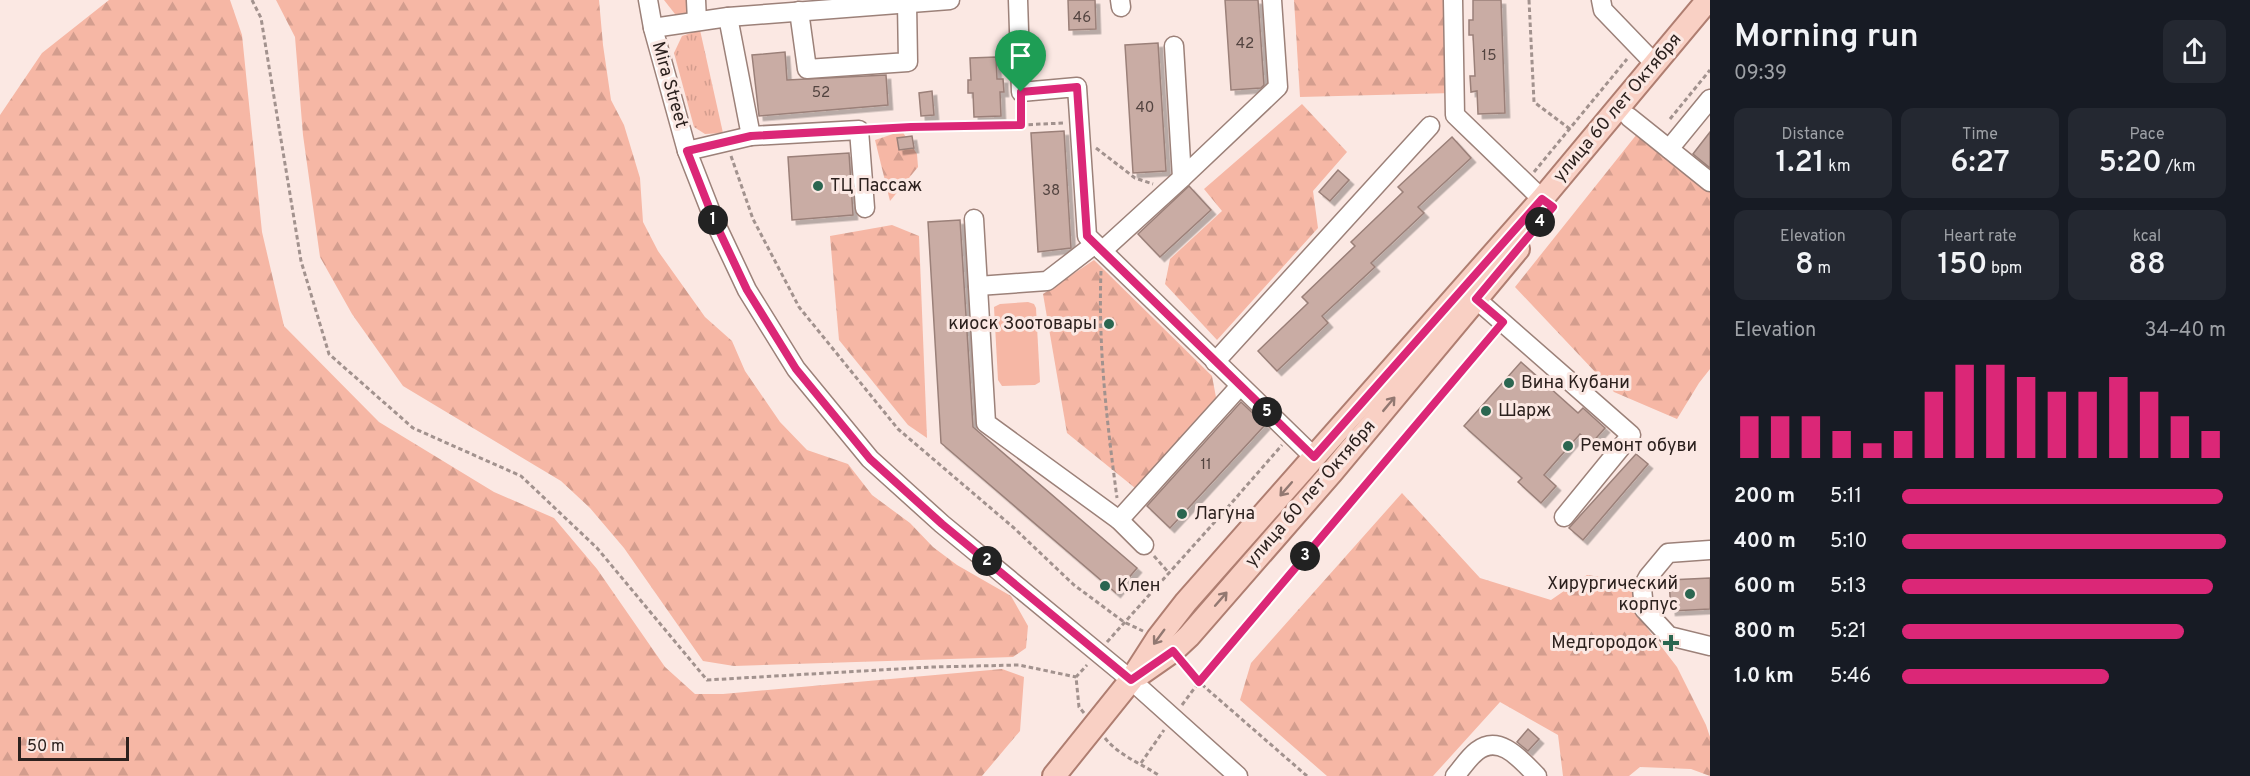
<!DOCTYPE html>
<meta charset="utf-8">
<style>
body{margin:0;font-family:Overpass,sans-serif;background:#242831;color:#f1f3f6;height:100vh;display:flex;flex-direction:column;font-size:22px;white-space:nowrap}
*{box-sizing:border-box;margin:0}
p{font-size:20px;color:#9ea1a6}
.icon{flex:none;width:33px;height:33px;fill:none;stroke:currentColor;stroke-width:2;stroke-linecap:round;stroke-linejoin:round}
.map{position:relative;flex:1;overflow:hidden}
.details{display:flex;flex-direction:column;background:#171b24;width:540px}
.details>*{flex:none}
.scale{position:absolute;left:18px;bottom:15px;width:111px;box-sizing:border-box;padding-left:6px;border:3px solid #2c211e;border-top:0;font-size:16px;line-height:21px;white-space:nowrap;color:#2c211e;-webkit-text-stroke:4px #fbe8e3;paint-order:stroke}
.pin{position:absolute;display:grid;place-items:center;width:51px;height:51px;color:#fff;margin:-62px -26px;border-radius:50% 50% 50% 0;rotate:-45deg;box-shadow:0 0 6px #0007}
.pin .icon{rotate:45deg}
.km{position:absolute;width:30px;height:30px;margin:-15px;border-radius:50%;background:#222;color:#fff;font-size:16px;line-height:30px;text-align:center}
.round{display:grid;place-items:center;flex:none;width:63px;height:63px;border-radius:12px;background:#242831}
.overview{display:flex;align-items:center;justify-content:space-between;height:102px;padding:0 24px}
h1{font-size:33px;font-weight:600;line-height:45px}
.metrics{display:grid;grid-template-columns:repeat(3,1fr);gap:9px;height:102px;padding:6px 24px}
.metrics div{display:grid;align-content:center;border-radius:12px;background:#242831;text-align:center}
.metrics b{font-size:30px;font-weight:600}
.metrics small{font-size:16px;font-weight:400}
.metrics p{font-size:16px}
.chart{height:168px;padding:12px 24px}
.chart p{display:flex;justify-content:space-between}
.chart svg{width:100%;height:108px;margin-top:6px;stroke:#db2777;stroke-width:6}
ul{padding:0 24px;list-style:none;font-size:20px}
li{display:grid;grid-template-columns:96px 72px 1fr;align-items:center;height:45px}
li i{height:15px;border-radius:8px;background:#db2777}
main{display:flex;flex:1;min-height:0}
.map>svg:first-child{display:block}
</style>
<main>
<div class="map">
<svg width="1710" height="776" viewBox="0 0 1710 776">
<defs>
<pattern id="grass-tufts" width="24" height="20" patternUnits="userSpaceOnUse" patternTransform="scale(1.5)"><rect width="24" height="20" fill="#f6b7a5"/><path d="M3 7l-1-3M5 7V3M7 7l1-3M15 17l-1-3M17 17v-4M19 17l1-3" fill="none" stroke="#d39d8e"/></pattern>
<pattern id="forest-firs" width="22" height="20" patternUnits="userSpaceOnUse" patternTransform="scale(1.5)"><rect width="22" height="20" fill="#f6b7a5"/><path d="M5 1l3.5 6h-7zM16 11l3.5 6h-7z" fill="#d39d8e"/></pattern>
<filter id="shadow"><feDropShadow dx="4.5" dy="4.5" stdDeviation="0" flood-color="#0004"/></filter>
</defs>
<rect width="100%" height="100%" fill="#fbe8e3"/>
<g fill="url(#grass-tufts)">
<polygon points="664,0 689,0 692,15 675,14"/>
<polygon points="700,30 723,133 705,134 694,127 674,53 682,36"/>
</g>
<g fill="url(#forest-firs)">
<polygon points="109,0 230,0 242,35 262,232 284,326 379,422 494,492 554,518 597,569 665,667 695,694 723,694 1002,669 1024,677 1020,731 982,776 0,776 0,115 42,53"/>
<polygon points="276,0 599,0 603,45 611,100 624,125 640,178 643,222 658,251 705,317 732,341 745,371 780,422 807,450 848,464 872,495 910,523 933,547 957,565 1011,596 1028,626 1026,648 1013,657 734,666 703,661 624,548 590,508 561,481 403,386 352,314 320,257 303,135 295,37"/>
<polygon points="1294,0 1450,0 1453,93 1300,97"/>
<polygon points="1302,104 1347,152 1313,191 1318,228 1217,340 1165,284 1170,259 1222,211 1204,189"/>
<polygon points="1641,129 1710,187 1710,369 1699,383 1677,419 1614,392 1515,287"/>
<polygon points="902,131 917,154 918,167 890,201 875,140"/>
<polygon points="892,225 919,236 927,438 908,425 839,340 830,236"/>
<polygon points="1094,260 1212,376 1218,408 1140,492 1067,433 1043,294"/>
<polygon points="1402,493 1480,578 1551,600 1587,575 1633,582 1647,628 1677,667 1706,725 1710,737 1710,776 1691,769 1640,767 1629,776 1563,776 1558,735 1500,702 1433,776 1327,776 1240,700 1251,663"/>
</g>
<polygon fill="#f6b7a5" points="1028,302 1034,304 1036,308 1040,382 1035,385 1002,386 998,380 994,307 1000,304"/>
<g fill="#c9aca4" stroke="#9b8079" stroke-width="1.5" filter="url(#shadow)">
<polygon points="1068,0 1095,0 1096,29 1069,30"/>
<polygon points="1225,0 1258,0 1264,85 1261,88 1231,90"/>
<polygon points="1473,0 1501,0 1505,113 1478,114 1477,91 1471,92 1470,76 1475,76 1473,35 1469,35 1469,20 1473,20"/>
<polygon points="1158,43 1166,171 1133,173 1125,45"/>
<polygon points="785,52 787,80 886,75 888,105 759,116 752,55"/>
<polygon points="996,57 997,79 1003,79 1004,92 1000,92 1001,116 974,117 973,93 968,93 968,80 971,80 970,58"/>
<polygon points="932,91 934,115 921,116 919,93"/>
<polygon points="1064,131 1071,248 1038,252 1031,133"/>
<polygon points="1710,132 1710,168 1693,154"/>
<polygon points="912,136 914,148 899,150 897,138"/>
<polygon points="1452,137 1471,158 1418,207 1424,213 1371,263 1375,267 1322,316 1328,323 1277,371 1258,351 1308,303 1302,297 1355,246 1351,242 1403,192 1398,187"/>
<polygon points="849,153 853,215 792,220 788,157"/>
<polygon points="1338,170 1349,180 1330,201 1319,192"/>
<polygon points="1189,186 1211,210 1160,257 1138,234"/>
<polygon points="960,220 973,427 1137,568 1116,593 941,443 928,222"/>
<polygon points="1521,362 1578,413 1583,408 1605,428 1591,444 1580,434 1544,475 1556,486 1541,503 1518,482 1522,478 1464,426"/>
<polygon points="1241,402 1265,425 1170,528 1147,506"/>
<polygon points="1636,454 1648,464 1583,540 1569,528"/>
<polygon points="1710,578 1710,609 1671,611 1669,580"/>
<polygon points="1528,729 1539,739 1528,751 1517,742"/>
</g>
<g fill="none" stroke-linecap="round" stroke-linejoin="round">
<defs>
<g id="minor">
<polyline points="648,0 653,28 687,151 714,220 747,290 796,369 870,459 942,524 1131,680 1238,776"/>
<polyline points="696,0 697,21"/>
<polyline points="1018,0 1021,92 1077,87 1087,236 1314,457"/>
<polyline points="1120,0 1121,7"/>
<polyline points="1453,0 1455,115 1542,199"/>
<polyline points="1601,0 1603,10 1655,64"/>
<polyline points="799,11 807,69 908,62 907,3"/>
<polyline points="728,17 751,136"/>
<polyline points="653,28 728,17 950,0"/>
<polyline points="1710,99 1669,149 1710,182"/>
<polyline points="1629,117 1669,149"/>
<polyline points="687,151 751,136 859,130 865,208"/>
<polyline points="1182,178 1278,87 1272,0"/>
<polyline points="974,219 986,423 1119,520 1144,545"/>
<polyline points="1102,251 1182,178 1174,46"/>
<polyline points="978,286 1047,281 1095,244"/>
<polyline points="1476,299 1631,435 1564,517"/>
<polyline points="1215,362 1430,126"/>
<polyline points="1119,520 1240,386"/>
<polyline points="1710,550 1668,553 1648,577 1642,588 1644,609 1669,636 1710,646"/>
<path d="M 1455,776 C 1462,768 1469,757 1477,751 C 1500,733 1522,761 1537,776"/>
</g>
<g id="major">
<polyline points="1140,674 1173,651 1189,636 1332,472 1518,249"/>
<polyline points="1054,776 1131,680 1158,638 1186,602 1542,199 1708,0"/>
</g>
</defs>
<use href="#minor" stroke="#9c8179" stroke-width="21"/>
<use href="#major" stroke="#af7e71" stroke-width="26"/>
<g stroke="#a2928e" stroke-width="3" stroke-dasharray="4.5 3" stroke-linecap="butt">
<polyline points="252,0 261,18 301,261 329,354 413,428 521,476 597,548 707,680 931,667 1019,665 1076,677"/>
<polyline points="1529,0 1534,102 1570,129"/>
<polyline points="1670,119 1710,70"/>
<polyline points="1021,125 1064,123"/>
<polyline points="876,129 1021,125 1021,106"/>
<polyline points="1096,148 1135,178 1153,184"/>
<polyline points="731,156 753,219 799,307 898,429 1014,528 1074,585 1124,622 1143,631"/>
<polyline points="1534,172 1627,59"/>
<path d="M 1101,271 C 1098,347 1107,423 1117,498"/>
<polyline points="1154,556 1169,573"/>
<polyline points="1107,642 1221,515 1282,445"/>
<polyline points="1182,705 1199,682 1185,665"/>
<polyline points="1084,713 1079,707 1076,677 1087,665"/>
<path d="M 1105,738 C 1118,755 1142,764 1160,776"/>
<polyline points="1141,763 1164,730"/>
<polyline points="1307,776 1199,682 1492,335"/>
</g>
<use href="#minor" stroke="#fff" stroke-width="18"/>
<use href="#major" stroke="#f9d0c4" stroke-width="22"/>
</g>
<defs><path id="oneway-shaft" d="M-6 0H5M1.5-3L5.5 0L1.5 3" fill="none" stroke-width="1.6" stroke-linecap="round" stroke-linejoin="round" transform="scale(1.5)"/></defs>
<g stroke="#927871">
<use href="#oneway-shaft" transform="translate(1389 404) rotate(-50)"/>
<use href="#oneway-shaft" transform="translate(1286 489) rotate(131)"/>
<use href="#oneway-shaft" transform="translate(1221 599) rotate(-49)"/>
<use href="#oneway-shaft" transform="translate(1159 637) rotate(126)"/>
</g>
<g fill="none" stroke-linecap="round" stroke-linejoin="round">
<defs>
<polygon id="route" points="1077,87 1087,236 1314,457 1542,199 1553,207 1476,299 1503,322 1199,682 1173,651 1131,680 942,524 870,459 796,369 747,290 714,220 687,151 751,136 911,127 1021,125 1021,92"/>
</defs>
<use href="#route" stroke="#fff" stroke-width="12"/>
<use href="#route" stroke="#db2777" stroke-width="8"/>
</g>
<g fill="#2b6650" stroke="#fbe8e3" stroke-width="2">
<circle cx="818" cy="186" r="6"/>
<circle cx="1109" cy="324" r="6"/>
<circle cx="1509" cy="383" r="6"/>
<circle cx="1486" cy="411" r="6"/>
<circle cx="1568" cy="446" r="6"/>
<circle cx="1182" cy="514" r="6"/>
<circle cx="1105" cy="586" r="6"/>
<circle cx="1690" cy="594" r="6"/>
<path d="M1668 634h6v6h6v6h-6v6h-6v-6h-6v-6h6z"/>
</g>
<g text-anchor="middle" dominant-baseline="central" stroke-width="6" stroke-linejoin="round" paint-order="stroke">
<g font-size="15" fill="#534440">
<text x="1082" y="18">46</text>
<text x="1245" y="44">42</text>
<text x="1489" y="56">15</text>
<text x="821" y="93">52</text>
<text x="1145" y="108">40</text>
<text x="1051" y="191">38</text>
<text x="1206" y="465">11</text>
</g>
<g font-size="18" fill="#2c211e" stroke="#fbe8e3">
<text transform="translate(669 85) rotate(74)">Mira Street</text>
<text transform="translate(1618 108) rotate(-50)">улица 60 лет Октября</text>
<text transform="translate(1311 494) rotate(-49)">улица 60 лет Октября</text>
</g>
<g font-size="18" fill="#2c211e" stroke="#fbe8e3" text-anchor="start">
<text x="830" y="186">ТЦ Пассаж</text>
<text x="1097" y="324" text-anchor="end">киоск Зоотовары</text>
<text x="1521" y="383">Вина Кубани</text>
<text x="1498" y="411">Шарж</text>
<text x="1580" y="446">Ремонт обуви</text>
<text x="1194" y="514">Лагуна</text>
<text x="1678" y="584" text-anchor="end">Хирургический<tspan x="1678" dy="21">корпус</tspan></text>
<text x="1117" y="586">Клен</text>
<text x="1658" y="643" text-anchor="end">Медгородок</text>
</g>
</g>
</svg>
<div class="scale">50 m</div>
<div class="pin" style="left:1021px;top:92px;background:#1e9e55"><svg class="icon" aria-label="arrive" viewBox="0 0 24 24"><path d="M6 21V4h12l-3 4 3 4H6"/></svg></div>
<b class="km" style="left:713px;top:220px">1</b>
<b class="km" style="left:987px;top:561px">2</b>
<b class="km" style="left:1305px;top:556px">3</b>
<b class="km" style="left:1540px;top:222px">4</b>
<b class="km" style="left:1267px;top:412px">5</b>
</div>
<section class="details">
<div class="overview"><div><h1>Morning run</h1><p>09:39</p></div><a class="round"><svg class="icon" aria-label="share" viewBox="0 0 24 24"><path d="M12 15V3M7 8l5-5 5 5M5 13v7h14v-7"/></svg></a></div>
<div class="metrics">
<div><p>Distance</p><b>1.21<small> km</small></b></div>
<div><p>Time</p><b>6:27</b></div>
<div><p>Pace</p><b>5:20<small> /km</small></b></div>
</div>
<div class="metrics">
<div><p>Elevation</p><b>8<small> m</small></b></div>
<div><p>Heart rate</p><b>150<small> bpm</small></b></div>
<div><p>kcal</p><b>88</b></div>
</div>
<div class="chart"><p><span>Elevation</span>34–40 m</p>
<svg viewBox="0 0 160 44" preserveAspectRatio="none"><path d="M5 44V27M15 44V27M25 44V27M35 44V33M45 44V38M55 44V33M65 44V17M75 44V6M85 44V6M95 44V11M105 44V17M115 44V17M125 44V11M135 44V17M145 44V27M155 44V33"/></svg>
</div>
<ul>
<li><b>200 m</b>5:11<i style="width:99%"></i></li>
<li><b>400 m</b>5:10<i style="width:100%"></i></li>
<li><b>600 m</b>5:13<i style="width:96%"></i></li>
<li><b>800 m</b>5:21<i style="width:87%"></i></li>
<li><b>1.0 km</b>5:46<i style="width:64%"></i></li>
</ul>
</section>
</main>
